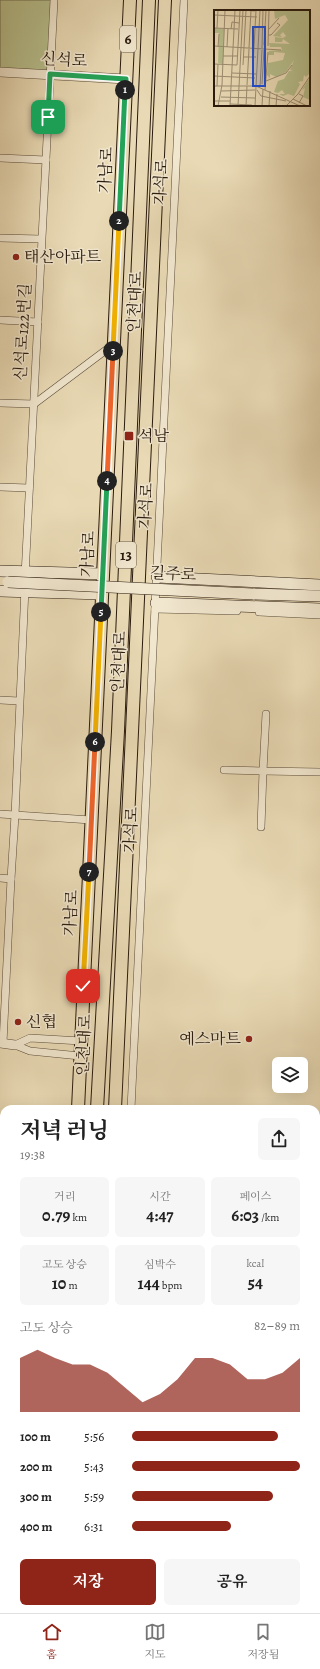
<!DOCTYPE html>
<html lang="ko">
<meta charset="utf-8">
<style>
body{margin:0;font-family:Alegreya,"Noto Serif KR",serif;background:#f6f6f6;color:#222;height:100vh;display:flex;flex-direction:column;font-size:15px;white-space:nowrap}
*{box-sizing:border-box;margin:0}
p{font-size:13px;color:#767676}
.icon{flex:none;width:22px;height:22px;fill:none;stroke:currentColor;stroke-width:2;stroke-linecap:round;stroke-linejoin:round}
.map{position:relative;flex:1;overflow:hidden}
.sheet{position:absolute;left:0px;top:1105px;width:320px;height:508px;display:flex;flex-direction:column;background:#fff;border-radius:12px 12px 0 0;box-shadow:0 4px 16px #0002}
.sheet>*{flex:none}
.controls{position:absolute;left:272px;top:1057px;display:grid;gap:8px}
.controls a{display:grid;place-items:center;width:36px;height:36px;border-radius:6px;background:#fff;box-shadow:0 4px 16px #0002;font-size:20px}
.pin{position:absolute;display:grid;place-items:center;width:34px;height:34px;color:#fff;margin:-17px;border-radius:8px;box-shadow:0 2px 6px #0006}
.km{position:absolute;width:20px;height:20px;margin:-10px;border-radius:50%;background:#222;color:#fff;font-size:11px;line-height:20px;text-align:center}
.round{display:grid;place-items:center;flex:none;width:42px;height:42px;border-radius:6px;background:#f6f6f6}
.headline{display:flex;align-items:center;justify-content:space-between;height:68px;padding:0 20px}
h1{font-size:22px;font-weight:700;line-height:30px}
.metrics{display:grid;grid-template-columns:repeat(3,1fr);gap:6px;height:68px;padding:4px 20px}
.metrics div{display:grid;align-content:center;border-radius:6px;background:#f6f6f6;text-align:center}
.metrics b{font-size:17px;font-weight:700}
.metrics small{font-size:11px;font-weight:400}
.metrics p{font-size:11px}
.chart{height:112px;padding:8px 20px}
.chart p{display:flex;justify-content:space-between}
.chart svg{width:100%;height:72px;margin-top:4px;fill:#8f2418;opacity:.7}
.button{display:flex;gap:8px;margin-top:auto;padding:8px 20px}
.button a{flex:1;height:46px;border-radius:6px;background:#8f2418;color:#fff;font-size:16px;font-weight:700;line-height:46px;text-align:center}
.button a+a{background:#f6f6f6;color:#222}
ul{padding:0 20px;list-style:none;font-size:13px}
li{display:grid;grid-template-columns:64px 48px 1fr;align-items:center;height:30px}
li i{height:10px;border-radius:5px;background:#8f2418}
.dock{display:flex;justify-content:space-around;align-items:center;height:56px;border-top:1px solid #e0e0e0;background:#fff;font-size:11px;color:#767676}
.dock a{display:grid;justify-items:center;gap:2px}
.dock .active{color:#8f2418}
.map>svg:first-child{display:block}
</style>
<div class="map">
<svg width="320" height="1613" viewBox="0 0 320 1613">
<rect width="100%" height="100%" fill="#e9dab5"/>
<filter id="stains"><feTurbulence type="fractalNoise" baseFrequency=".005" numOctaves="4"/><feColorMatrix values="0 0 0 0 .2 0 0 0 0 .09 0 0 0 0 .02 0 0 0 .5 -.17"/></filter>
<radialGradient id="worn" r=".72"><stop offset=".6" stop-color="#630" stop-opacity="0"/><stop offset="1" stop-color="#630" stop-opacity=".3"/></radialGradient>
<polygon fill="#b7bf8d" stroke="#706c4e" points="0,0 53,0 50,74 0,72"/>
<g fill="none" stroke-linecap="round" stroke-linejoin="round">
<defs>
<g id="minor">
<polyline points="0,158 46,160"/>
<polyline points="0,238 41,239"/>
<polyline points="0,320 38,322"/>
<polyline points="0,403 34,404 114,344"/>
<polyline points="0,487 29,488"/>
<polyline points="25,576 54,0"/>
<polyline points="155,609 237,611"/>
<polyline points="259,612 320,615"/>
<polyline points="0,700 19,701"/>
<polyline points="266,714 263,771 320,772"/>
<polyline points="224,770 263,771 261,827"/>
<polyline points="0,814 91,820"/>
<polyline points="0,878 11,879"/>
<polyline points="3,1043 11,879 15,815 25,588"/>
<polyline points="15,1045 30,1038 81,1041"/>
<polyline points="15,1045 30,1051 80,1056"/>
<polyline points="131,1109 184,0"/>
<polyline points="0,1122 1,1122"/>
<polyline points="0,1257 0,1248"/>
<polyline points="0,1272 4,1272"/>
<polyline points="107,1613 107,1609"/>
</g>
<g id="tertiary">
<polyline points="0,72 126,79"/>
<polyline points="0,1043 15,1045"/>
<polyline points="0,1385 4,1385"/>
<polyline points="0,1584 4,1584"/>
<polyline points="0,1594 4,1594"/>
<polyline points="116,1609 127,1613"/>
<polyline points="153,1609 163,1613"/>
<polyline points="0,1611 55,1613"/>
</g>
<g id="secondary">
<polyline points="0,571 103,574"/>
<polyline points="157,577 320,585"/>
<polyline points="0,591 102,594"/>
<polyline points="253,594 320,596"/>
<polyline points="156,603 320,609"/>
</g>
<g id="primary">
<polyline points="78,1109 130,0"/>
<polyline points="55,1613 55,1609"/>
</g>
<g id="trunk">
<polyline points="97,1109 118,731 149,0"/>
<polyline points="115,1109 165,0"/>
<polyline points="74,1613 75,1609"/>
<polyline points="90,1613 91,1609"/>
</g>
</defs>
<use href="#minor" stroke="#594a38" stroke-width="8"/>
<use href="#tertiary" stroke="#594a38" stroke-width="10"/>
<use href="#secondary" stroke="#291a0e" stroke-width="12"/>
<use href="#primary" stroke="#291a0e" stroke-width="14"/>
<use href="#trunk" stroke="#291a0e" stroke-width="14"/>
<use href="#minor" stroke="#f1e7cf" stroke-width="7"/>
<use href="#tertiary" stroke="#f1e7cf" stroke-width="9"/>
<use href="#secondary" stroke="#f1e7cf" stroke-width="11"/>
<use href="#primary" stroke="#e9dab5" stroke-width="12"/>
<use href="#trunk" stroke="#e9dab5" stroke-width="12"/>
<defs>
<polyline id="secondary-bridge" points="8,582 253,594"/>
</defs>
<use href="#secondary-bridge" stroke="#291a0e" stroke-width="12" stroke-linecap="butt"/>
<use href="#secondary-bridge" stroke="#f1e7cf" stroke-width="11"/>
</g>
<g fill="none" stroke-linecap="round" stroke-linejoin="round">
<defs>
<polyline id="split-1" points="48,117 50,74 126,79 125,90"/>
<polyline id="split-2" points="119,221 125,90"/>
<polyline id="split-3" points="113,351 119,221"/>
<polyline id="split-4" points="107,481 113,351"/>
<polyline id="split-5" points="101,612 107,481"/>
<polyline id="split-6" points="95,742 101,612"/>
<polyline id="split-7" points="89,872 95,742"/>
<polyline id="split-8" points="83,986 89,872"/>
</defs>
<use href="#split-1" stroke="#fff" stroke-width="8"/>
<use href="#split-2" stroke="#fff" stroke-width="8"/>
<use href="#split-3" stroke="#fff" stroke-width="8"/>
<use href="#split-4" stroke="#fff" stroke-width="8"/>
<use href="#split-5" stroke="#fff" stroke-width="8"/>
<use href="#split-6" stroke="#fff" stroke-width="8"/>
<use href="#split-7" stroke="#fff" stroke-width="8"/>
<use href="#split-8" stroke="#fff" stroke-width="8"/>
<use href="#split-1" stroke="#22a559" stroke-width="5"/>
<use href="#split-2" stroke="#22a559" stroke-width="5"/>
<use href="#split-3" stroke="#f5b400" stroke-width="5"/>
<use href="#split-4" stroke="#f0652b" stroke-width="5"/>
<use href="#split-5" stroke="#22a559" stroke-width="5"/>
<use href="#split-6" stroke="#f5b400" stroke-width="5"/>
<use href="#split-7" stroke="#f0652b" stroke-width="5"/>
<use href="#split-8" stroke="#f5b400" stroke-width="5"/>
</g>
<g fill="#8f2418" stroke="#f1e7cf" stroke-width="1.5">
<circle cx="16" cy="257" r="4"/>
<rect x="124" y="431" width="10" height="10" rx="2"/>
<circle cx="18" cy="1022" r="4"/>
<circle cx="249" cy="1039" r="4"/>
</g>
<g text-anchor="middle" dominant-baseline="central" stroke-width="3" stroke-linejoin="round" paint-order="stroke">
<g fill="#f1e7cf" stroke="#655848" stroke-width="1">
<rect x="120" y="26" width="16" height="26" rx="3"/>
<rect x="116" y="542" width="20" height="26" rx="3"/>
</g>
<g font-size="15" font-weight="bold" fill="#291a0e">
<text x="128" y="39">6</text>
<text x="126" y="555">13</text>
</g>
<g font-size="16" fill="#291a0e" stroke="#f1e7cf">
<text transform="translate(64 60) rotate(3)">신석로</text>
<text transform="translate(106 170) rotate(-87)">가남로</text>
<text transform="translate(161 182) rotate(-87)">가석로</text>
<text transform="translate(135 302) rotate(-87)">인천대로</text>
<text transform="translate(23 332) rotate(-87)">신석로122번길</text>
<text transform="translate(146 506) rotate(-87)">가석로</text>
<text transform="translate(88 554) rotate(-87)">가남로</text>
<text transform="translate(173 574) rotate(3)">길주로</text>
<text transform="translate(119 662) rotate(-87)">인천대로</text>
<text transform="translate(131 830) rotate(-87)">가석로</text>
<text transform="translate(71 913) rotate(-87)">가남로</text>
<text transform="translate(84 1045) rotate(-87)">인천대로</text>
</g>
<g font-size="16" fill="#291a0e" stroke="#f1e7cf" text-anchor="start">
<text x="24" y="257">태산아파트</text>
<text x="138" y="436">석남</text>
<text x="26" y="1022">신협</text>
<text x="241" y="1039" text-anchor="end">예스마트</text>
</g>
</g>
<g transform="translate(214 10)">
<rect width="96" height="96" fill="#e9dab5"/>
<path d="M 60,0 L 96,0 L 96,63 L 92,67 L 90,65 L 89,71 L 84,72 L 86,74 L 80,86 L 74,84 L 69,86 L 65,84 L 71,84 L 68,80 L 64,83 L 60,82 L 64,71 L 70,69 L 75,61 L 79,61 L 76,60 L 80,50 L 72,62 L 62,67 L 56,64 L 56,68 L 53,65 L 54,53 L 69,50 L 71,43 L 60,42 L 60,45 L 54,45 L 55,41 L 68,40 L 67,37 L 56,37 L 55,33 L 76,34 L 69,29 L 68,32 L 61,32 L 61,27 L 69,28 L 72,26 L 69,22 L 66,25 L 68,27 L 59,26 L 74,10 L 71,5 L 61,9 ZM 0,18 L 10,19 L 9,54 L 4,53 L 5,23 L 0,23 ZM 96,67 L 96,90 L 89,87 L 91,78 L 88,80 Z" fill="#b7bf8d"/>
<path fill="none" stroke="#9c8d72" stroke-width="1" d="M 28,0 L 41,1M 0,5 L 43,7M 0,18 L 24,19M 3,18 L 4,0M 17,19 L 18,12 L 25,13M 55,19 L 65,8M 54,25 L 57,25 L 66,15 L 63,13M 50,35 L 52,0M 0,36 L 67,40M 54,36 L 55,0M 4,37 L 5,24M 13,37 L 14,18M 35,38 L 37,0M 48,38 L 49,0M 9,46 L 24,46M 29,47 L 42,47M 0,54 L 23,55M 23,55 L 26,0M 29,55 L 32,0M 39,55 L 42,0M 18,63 L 42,64M 0,66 L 41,68M 52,71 L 72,63 L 78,55M 48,74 L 50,40M 33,75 L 35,39M 0,76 L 42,76 L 86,96M 3,76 L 4,54M 46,77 L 48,40M 43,80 L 47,86 L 72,91M 51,80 L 54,42M 7,81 L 41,80M 85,84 L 89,86 L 85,93M 7,87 L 41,88M 79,89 L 93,96M 0,91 L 16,91M 16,94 L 38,95M 4,96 L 8,75 L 11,0M 16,96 L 21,0M 24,96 L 29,0M 32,96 L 33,76M 41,96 L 46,0M 48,96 L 49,79M 55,96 L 56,81M 62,96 L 63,84M 72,96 L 84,84 L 96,66"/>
<path fill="#1d4ed8" fill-opacity="0.15" stroke="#1d4ed8" stroke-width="2" d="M 39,17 L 51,17 L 51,76 L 39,76 Z"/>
<rect width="96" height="96" fill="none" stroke="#291a0e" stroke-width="2"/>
</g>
<rect width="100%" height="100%" filter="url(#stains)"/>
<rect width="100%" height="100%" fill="url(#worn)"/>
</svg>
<div class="controls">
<a><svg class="icon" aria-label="layers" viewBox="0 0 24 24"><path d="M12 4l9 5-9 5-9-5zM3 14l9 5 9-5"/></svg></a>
</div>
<div class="pin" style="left:48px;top:117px;background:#1e9e55"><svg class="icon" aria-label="arrive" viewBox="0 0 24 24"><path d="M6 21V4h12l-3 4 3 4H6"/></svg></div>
<div class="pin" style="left:83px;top:986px;background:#d93025"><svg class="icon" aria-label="check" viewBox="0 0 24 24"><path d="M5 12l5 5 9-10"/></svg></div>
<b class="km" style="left:125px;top:90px">1</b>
<b class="km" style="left:119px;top:221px">2</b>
<b class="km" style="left:113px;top:351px">3</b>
<b class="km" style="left:107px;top:481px">4</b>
<b class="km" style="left:101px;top:612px">5</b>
<b class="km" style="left:95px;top:742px">6</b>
<b class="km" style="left:89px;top:872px">7</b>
<section class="sheet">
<div class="headline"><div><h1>저녁 러닝</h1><p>19:38</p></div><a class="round"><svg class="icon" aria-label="share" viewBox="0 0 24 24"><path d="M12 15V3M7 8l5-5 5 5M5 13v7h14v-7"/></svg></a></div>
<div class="metrics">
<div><p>거리</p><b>0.79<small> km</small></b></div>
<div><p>시간</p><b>4:47</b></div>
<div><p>페이스</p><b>6:03<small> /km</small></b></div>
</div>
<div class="metrics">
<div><p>고도 상승</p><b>10<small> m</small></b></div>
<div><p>심박수</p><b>144<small> bpm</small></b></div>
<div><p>kcal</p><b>54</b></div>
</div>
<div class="chart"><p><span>고도 상승</span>82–89 m</p>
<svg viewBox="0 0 160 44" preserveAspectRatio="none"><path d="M0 44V11L10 6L20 11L30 15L40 15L50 20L60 29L70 38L80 33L90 24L100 11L110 11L120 15L130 24L140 24L150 20L160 11V44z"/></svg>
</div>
<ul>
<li><b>100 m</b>5:56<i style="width:87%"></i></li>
<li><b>200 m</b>5:43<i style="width:100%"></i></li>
<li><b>300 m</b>5:59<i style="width:84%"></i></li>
<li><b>400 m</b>6:31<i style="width:59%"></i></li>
</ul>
<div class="button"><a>저장</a><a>공유</a></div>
</section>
</div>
<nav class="dock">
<a class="active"><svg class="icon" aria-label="home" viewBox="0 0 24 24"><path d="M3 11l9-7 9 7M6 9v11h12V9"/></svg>홈</a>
<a><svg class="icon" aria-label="map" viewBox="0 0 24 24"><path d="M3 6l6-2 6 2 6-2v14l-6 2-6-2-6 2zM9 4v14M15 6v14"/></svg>지도</a>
<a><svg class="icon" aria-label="saved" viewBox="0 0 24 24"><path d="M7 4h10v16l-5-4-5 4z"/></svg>저장됨</a>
</nav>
